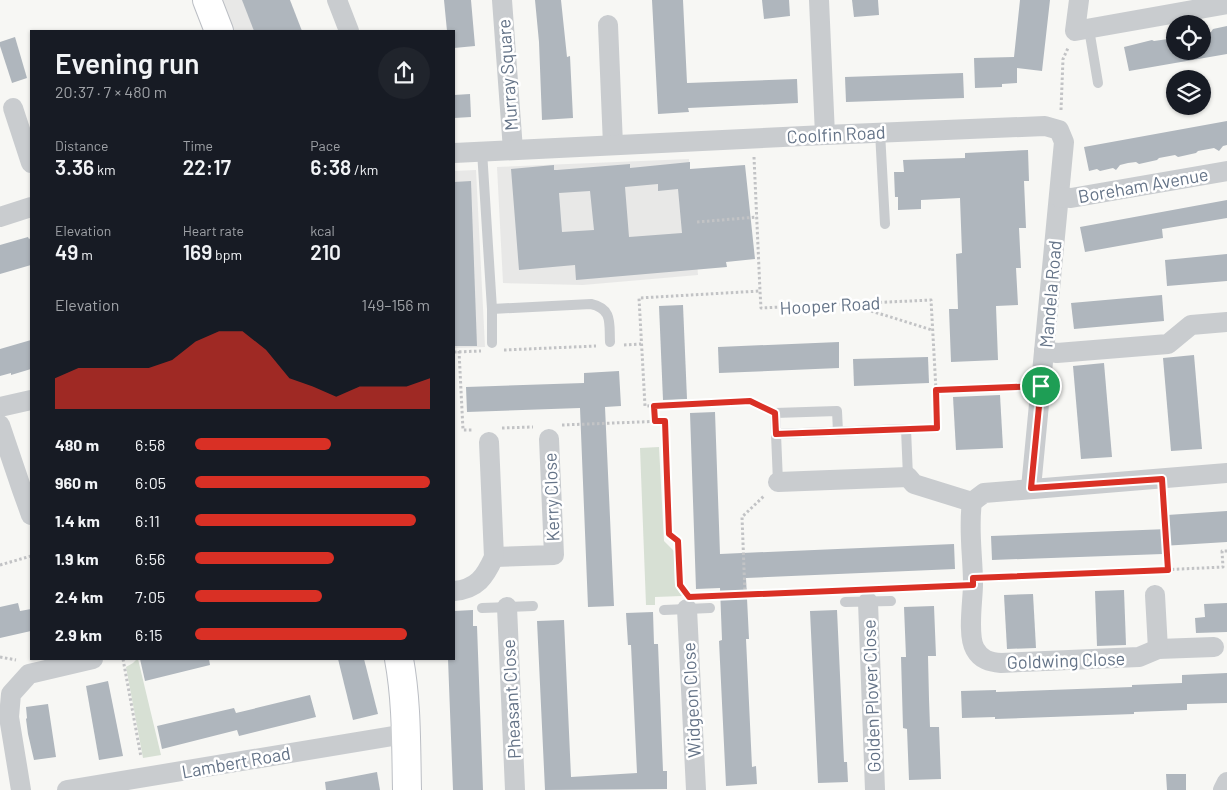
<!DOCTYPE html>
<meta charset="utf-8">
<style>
body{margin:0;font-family:Barlow,sans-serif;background:#20242c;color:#f1f3f6;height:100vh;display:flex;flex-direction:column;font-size:19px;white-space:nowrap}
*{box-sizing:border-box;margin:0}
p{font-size:16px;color:#9ea1a6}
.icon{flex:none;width:28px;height:28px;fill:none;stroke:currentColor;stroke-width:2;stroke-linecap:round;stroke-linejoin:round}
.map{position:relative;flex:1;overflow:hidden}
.details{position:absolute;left:30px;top:30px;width:425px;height:630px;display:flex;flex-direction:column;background:#171b24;border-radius:0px;box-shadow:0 1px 4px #0004}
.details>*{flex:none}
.buttons{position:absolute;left:1166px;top:15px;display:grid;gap:10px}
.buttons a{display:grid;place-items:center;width:45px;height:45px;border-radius:50%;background:#171b24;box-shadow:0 1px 4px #0004;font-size:25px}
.pin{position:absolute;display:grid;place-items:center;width:42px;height:42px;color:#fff;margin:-21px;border:2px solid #fff;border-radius:50%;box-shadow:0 1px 5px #0007}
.round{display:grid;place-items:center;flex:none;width:52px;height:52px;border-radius:26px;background:#20242c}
.summary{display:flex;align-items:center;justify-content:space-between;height:85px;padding:0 25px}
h1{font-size:28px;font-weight:600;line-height:38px}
.stats{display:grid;grid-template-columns:repeat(3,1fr);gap:8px;height:85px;padding:5px 25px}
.stats div{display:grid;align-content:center}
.stats b{font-size:21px;font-weight:600}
.stats small{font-size:14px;font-weight:400}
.stats p{font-size:14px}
.chart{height:140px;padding:10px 25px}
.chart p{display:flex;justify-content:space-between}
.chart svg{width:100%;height:90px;margin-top:5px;fill:#d93025;opacity:.7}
ul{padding:0 25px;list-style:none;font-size:16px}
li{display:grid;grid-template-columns:80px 60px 1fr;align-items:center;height:38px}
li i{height:12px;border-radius:6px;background:#d93025}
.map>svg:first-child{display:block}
</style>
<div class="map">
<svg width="1227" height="790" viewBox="0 0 1227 790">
<rect width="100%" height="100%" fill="#f7f7f4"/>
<g fill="#e8e8e7">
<polygon points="217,0 246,0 259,31 229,31"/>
<polygon points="689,159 698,275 583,285 503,283 497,167"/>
<polygon points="476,170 485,347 454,348 454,171"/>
</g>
<g fill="#d7e0d4">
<polygon points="659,447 664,541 674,551 675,586 682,596 655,597 655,605 646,605 640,448"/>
<polygon points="137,659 138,659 161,755 143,758 126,667 133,663"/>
</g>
<g fill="#afb6bd" fill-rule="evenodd">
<polygon points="242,0 290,0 302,31 254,31"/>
<polygon points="444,0 471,0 475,46 454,48 454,31 447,31"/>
<polygon points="535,0 561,0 567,57 570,56 573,118 542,120 539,42"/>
<polygon points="652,0 683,0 687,83 797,79 798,103 688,108 689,112 658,114"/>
<polygon points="762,0 789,0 790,16 764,19"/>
<polygon points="852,0 878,0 879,15 854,17"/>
<polygon points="1020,0 1050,0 1042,71 1017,68 1017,83 1002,84 1002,87 975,88 974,58 1014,57"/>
<polygon points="1227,26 1227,54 1129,71 1124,47 1152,40 1154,41 1175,38 1175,51 1202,51 1202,33 1211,32 1213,29"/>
<polygon points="15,37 27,78 12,83 0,46 0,42"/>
<polygon points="963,73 964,98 846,102 845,77"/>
<polygon points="470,94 471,117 454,118 454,95"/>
<polygon points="1227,121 1227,145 1223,146 1219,151 1214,148 1198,151 1196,153 1178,157 1175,155 1159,158 1157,160 1139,164 1136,162 1128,163 1120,165 1116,170 1113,168 1100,171 1097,169 1089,171 1084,147"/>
<polygon points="1028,150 1029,181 1024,181 1026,228 1019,228 1021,268 1016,268 1018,305 996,306 998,360 951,362 949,309 958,309 956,254 962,253 960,198 921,200 921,209 898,210 898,197 895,197 894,172 904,172 903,160 965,158 965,153"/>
<path d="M 690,162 L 690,169 L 745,165 L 755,259 L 726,262 L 727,267 L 576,280 L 575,265 L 519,270 L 511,169 L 554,165 L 554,170 L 557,170 L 630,164 L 630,168 ZM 658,184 L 658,191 L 678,189 L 682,233 L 629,237 L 625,187 ZM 590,191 L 594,230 L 562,232 L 559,193 Z"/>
<polygon points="471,181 477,346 454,346 454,182"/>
<polygon points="1227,200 1227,218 1162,229 1163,238 1085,252 1080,227"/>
<polygon points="28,237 29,239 31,238 31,265 0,274 0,245"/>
<polygon points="1227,254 1227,281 1167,286 1165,260"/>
<polygon points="1162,295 1164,321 1074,329 1071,303"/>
<polygon points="683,305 687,399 663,400 659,306"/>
<polygon points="31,340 31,369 11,375 11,373 0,376 0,349"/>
<polygon points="839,342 839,368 719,373 718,347"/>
<polygon points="1194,355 1202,449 1171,451 1163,358"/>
<polygon points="928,357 929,383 854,386 853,359"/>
<polygon points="1104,363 1112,457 1081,459 1073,366"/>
<polygon points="619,371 621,406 605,407 614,606 588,607 580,408 467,412 466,387 584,383 584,373"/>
<polygon points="1000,395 1003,448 956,450 953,397"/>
<polygon points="715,412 720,554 954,544 955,569 746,578 749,639 746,639 752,767 756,766 757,784 726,786 719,641 722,640 720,588 696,589 690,413"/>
<polygon points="1227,511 1227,542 1162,546 1163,554 992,560 991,536 1168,529 1167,515"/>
<polygon points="1124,590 1126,645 1097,646 1095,591"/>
<polygon points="1033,594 1036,648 1007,649 1004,595"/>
<polygon points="18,603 20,611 31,609 31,631 0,638 0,607"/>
<polygon points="1227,603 1227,632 1196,633 1195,618 1205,617 1204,604"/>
<polygon points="934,606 936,656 928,656 929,699 930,727 939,727 941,779 909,780 907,729 903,728 901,657 906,657 904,607"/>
<polygon points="473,610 473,626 477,626 483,790 453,790 448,659 454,659 454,611"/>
<polygon points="837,610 844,762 847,762 848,782 818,783 810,611"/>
<polygon points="653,612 654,644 658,644 663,771 667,771 667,789 545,790 537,621 564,620 571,777 637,773 631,645 628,645 626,613"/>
<polygon points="140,659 209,659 210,665 145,681"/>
<polygon points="338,659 364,659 378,714 353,720"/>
<polygon points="1227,673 1227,703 1187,704 1187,710 1134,712 1134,714 995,719 995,717 962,718 961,691 996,690 996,692 1132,687 1132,685 1182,683 1182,675"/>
<polygon points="108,681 123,756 99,760 86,686"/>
<polygon points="310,695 316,717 239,736 237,730 162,749 157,726 234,708 236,713"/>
<polygon points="48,704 56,757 34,760 28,734 26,719 27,718 26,707"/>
<polygon points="377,772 380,790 326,790 325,782"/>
<polygon points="1166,774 1186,774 1186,790 1167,790"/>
</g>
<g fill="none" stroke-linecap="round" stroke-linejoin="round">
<defs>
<g id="secondary">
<polyline points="207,0 219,31"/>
<path d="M 399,659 C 407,702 406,747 407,790"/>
</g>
</defs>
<use href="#secondary" stroke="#bbbec4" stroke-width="30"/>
<g stroke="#c2c3c5" stroke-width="3" stroke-dasharray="2.5 2.5" stroke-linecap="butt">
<polyline points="1061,110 1063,59 1068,48"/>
<polyline points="754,157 760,291"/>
<polyline points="697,222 757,217"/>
<polyline points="852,305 932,330"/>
<polyline points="624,345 641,344"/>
<polyline points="504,350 596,346"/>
<polyline points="459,351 463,430 473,430"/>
<polyline points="454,352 481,351"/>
<polyline points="936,390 1020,387"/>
<polyline points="654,406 655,421"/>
<polyline points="763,408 750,401 645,406 639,298 760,291 761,308 931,300 936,390 937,428 919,429"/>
<polyline points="562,425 665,421 669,534 678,541 680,585 684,590"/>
<polyline points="502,428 533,427"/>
<polyline points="1163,498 1168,570"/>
<polyline points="0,565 31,556"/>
<polyline points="992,578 1223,567 1222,551 1227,551"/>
<polyline points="899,588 955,586"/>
<polyline points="745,595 742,517 765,495"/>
<polyline points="719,596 835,590"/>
<polyline points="0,657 16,660"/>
<polyline points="123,659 141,757"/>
</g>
<g stroke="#c9cccf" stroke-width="10">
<polyline points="1089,29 1098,83"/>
<polyline points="880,132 885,224"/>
<polyline points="482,151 492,309 492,343"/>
<path d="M 492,309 L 591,304 C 613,309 609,323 610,342"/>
<polyline points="776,434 775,413 837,411 838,432"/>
<polyline points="778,482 776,434 906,429 908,477"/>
<polyline points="845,602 891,601"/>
<polyline points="482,608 533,606"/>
<polyline points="664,610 710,608"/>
</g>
<g stroke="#c9cccf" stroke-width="20">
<polyline points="337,0 349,31"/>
<polyline points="502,0 513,150"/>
<polyline points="819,0 825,135"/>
<polyline points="1079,0 1075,31 1227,4"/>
<polyline points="608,25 613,145"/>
<polyline points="13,108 31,163"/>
<polyline points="454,153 825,135 1045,126 1059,130 1064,142 1031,488"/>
<polyline points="1059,197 1071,198 1227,171"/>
<polyline points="0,217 31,207"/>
<polyline points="1044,351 1057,353 1168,344 1191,325 1227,322"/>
<polyline points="0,407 31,400"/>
<polyline points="0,425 22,490 31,515"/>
<polyline points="778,482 908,477 914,484 972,502 984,493 1227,473"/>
<path d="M 972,502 C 968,529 973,556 973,584 C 973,600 967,635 975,649 C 981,660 990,662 1001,663 L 1139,657 L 1158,649 L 1214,647"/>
<polyline points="494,557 554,555 549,439"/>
<path d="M 454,591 C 477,589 485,577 494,557 L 489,442"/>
<polyline points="1155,595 1158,649"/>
<polyline points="868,602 875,790"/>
<polyline points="507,607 515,790"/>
<polyline points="687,609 696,790"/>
<polyline points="21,790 9,717 11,694 29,674 93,659"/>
<polyline points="67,790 405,734"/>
<polyline points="1223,790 1227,782"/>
</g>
<use href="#secondary" stroke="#fff" stroke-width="28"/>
</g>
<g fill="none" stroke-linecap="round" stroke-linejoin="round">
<defs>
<polygon id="route" points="1041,386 1031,488 1162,479 1168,570 973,578 973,585 689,597 680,585 678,541 669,534 665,421 655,421 654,406 750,401 775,413 776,434 937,428 936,390"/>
</defs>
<use href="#route" stroke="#fff" stroke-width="10"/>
<use href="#route" stroke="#d93025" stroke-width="6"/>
</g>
<g text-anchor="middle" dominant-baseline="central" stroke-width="5" stroke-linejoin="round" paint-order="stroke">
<g font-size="18" fill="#647387" stroke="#fff">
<text transform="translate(507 75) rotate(-94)">Murray Square</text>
<text transform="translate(836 134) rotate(-3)">Coolfin Road</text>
<text transform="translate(1143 185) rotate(-10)">Boreham Avenue</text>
<text transform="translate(1050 294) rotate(-85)">Mandela Road</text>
<text transform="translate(830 305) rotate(-3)">Hooper Road</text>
<text transform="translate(551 497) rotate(-92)">Kerry Close</text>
<text transform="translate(1066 660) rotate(-2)">Goldwing Close</text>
<text transform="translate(871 696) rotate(-92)">Golden Plover Close</text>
<text transform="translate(511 699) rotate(-93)">Pheasant Close</text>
<text transform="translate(691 700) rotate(-93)">Widgeon Close</text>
<text transform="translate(236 762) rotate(-10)">Lambert Road</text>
</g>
</g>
</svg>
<div class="buttons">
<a><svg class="icon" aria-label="locate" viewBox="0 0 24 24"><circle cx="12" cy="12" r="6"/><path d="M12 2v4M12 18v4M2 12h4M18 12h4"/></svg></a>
<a><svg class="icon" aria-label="layers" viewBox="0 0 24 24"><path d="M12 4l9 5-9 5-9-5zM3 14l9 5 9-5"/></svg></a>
</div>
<div class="pin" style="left:1041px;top:386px;background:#1e9e55"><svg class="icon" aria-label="arrive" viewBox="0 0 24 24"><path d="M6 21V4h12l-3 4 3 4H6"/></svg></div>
<section class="details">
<div class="summary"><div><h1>Evening run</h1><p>20:37 · 7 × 480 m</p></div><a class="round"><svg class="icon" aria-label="share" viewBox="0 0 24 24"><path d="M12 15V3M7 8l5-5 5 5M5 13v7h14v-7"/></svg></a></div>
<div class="stats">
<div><p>Distance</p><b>3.36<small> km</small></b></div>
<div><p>Time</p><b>22:17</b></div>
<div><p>Pace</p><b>6:38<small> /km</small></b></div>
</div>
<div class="stats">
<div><p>Elevation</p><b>49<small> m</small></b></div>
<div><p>Heart rate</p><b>169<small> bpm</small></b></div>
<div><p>kcal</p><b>210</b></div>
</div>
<div class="chart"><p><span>Elevation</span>149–156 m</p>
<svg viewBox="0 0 160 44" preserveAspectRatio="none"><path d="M0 44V29L10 24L20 24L30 24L40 24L50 20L60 11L70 6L80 6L90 15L100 29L110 33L120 38L130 33L140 33L150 33L160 29V44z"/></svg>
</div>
<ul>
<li><b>480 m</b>6:58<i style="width:58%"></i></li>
<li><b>960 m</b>6:05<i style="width:100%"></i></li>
<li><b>1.4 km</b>6:11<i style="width:94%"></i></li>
<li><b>1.9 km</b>6:56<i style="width:59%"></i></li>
<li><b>2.4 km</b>7:05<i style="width:54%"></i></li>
<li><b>2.9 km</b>6:15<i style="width:90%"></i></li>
</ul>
</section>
</div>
